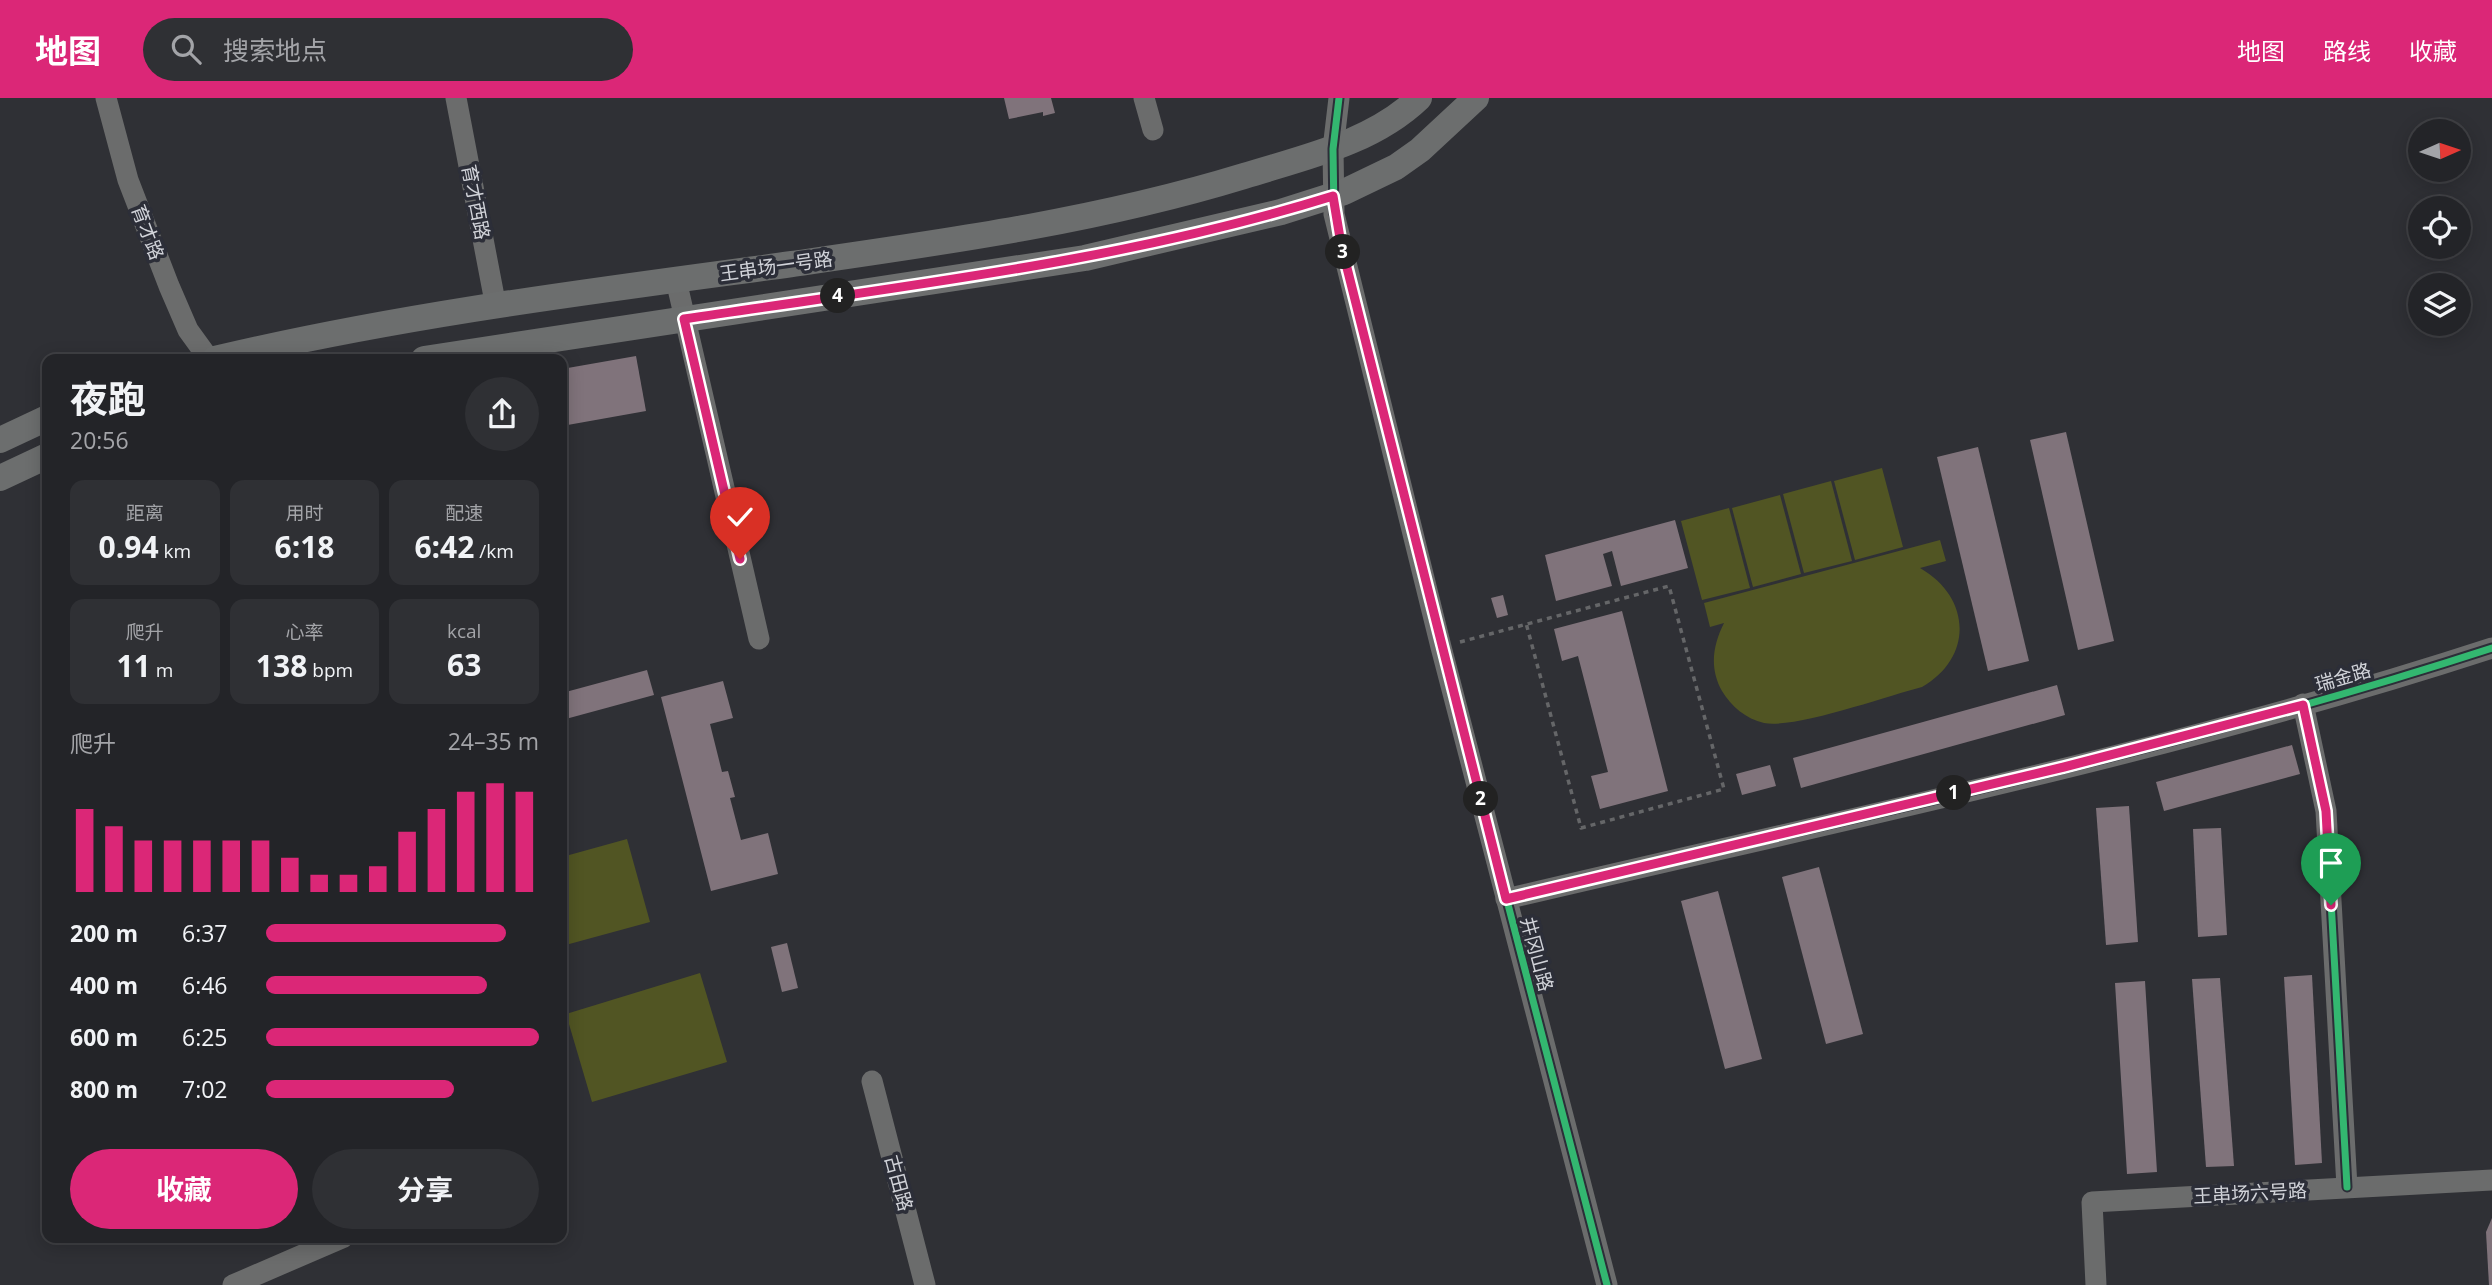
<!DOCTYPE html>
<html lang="zh">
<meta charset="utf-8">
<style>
body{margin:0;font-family:"Open Sans","Noto Sans SC",sans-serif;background:#2f3034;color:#f1f3f6;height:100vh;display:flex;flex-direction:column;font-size:26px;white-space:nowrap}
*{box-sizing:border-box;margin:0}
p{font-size:23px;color:#a3a4a8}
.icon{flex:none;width:38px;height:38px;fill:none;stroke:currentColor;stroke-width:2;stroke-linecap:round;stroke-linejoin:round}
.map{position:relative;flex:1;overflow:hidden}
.sheet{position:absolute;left:42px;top:256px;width:525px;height:889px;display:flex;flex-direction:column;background:#232428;border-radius:14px;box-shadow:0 4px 18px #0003,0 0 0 2px #404145}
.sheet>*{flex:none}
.needle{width:46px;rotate:87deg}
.controls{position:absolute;left:2408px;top:21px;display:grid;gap:14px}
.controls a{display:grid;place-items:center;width:63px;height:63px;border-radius:50%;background:#232428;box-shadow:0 4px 18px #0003,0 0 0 2px #404145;font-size:35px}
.pin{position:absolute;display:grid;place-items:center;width:60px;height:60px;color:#fff;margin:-72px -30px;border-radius:50% 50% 50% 0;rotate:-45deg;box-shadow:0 0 7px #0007}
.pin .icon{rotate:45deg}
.km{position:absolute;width:35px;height:35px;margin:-18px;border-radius:50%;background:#222;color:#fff;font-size:19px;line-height:35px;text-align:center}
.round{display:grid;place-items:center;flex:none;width:74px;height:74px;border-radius:37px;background:#2f3034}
.summary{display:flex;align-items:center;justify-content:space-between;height:119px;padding:0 28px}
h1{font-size:38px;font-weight:700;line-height:52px}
.metrics{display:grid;grid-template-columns:repeat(3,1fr);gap:10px;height:119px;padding:7px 28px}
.metrics div{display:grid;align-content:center;border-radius:14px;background:#2f3034;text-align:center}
.metrics b{font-size:30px;font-weight:700}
.metrics small{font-size:19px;font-weight:400}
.metrics p{font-size:19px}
.chart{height:196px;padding:14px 28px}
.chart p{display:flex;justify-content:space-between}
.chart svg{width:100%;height:126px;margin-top:7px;stroke:#db2777;stroke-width:6}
.cta{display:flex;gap:14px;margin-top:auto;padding:14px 28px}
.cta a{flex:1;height:80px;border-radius:42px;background:#db2777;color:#fff;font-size:28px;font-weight:700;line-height:80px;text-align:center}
.cta a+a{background:#2f3034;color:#f1f3f6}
ul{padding:0 28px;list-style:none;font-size:23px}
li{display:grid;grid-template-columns:112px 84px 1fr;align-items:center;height:52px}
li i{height:18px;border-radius:9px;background:#db2777}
header{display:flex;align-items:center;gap:42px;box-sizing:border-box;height:98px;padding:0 35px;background:#db2777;color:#fff}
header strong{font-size:33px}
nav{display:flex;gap:38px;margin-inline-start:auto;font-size:24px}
.search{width:490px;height:63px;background:#2f3034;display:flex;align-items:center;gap:18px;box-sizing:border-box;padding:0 24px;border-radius:38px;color:#a3a4a8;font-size:26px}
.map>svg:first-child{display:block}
</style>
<header>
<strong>地图</strong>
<div class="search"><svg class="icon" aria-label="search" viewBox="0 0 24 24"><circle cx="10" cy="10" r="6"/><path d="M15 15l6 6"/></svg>搜索地点</div>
<nav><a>地图</a><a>路线</a><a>收藏</a></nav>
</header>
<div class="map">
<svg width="2492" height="1187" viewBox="0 0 2492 1187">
<rect width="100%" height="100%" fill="#2f3035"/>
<g fill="#515523">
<polygon points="1882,370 1903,449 1855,462 1834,383"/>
<polygon points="1831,383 1852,463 1804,475 1783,396"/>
<polygon points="1780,397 1801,476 1753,489 1732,410"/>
<polygon points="1729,410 1750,490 1702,502 1681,423"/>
<path d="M 1940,442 L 1946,463 L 1920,470 C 1971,499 1974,559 1922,589 C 1887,598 1795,631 1764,625 C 1746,621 1731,608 1722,593 C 1709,570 1713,547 1724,525 L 1710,529 L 1704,505 Z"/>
<polygon points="627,741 650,824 562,848 562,759"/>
<polygon points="700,875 727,964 592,1004 566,916"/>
</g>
<g fill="#80737b">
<polygon points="1004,0 1051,0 1055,15 1043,18 1043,14 1009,21"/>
<polygon points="636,258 646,313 562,328 562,271"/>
<polygon points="2066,334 2114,543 2078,552 2030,342"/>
<polygon points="1978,349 2029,563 1988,573 1937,359"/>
<polygon points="1675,422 1688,470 1621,488 1612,453 1603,456 1612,488 1556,503 1545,457"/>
<polygon points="1503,497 1508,517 1497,520 1491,500"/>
<polygon points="1622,513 1668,693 1600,711 1591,678 1608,674 1578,558 1562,563 1554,531"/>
<polygon points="647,572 654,597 562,622 562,595"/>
<polygon points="723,583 733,620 710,626 722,674 728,673 735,699 730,700 741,742 768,735 778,776 711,793 661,599"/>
<polygon points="2057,587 2065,617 1801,690 1793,660"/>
<polygon points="2292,647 2300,676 2164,713 2156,684"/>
<polygon points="1770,667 1776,688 1742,697 1736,676"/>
<polygon points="2129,708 2138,844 2106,847 2096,710"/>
<polygon points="2221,730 2227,837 2198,839 2193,731"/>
<polygon points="1819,769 1863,936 1826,946 1782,779"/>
<polygon points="1718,793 1762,961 1725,971 1681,803"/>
<polygon points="787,845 798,890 782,894 771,849"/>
<polygon points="2312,877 2322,1065 2295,1067 2284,879"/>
<polygon points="2220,880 2234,1068 2206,1069 2192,881"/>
<polygon points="2145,883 2157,1074 2127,1076 2115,885"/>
<polygon points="2492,1120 2492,1187 2489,1187 2486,1134"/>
</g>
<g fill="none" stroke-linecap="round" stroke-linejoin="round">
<polyline stroke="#656668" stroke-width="3.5" stroke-dasharray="5 5" stroke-linecap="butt" points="1460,544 1669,488 1724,691 1581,730 1526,525"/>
<g stroke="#6b6c6c" stroke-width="21">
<polyline points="106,0 128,82 169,188 188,232 209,261"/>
<polyline points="456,0 496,209"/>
<polyline points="1144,0 1153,32"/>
<polyline points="1339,0 1333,51 1334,116 1441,549 1607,1187"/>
<polyline points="676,182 759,541"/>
<polyline points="2303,606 2326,713 2347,1089"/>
<path d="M 1506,801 C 1836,723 2170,655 2492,550"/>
<polyline points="872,983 925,1187"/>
<polyline points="233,1187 344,1139"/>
<polyline points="2096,1187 2092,1104 2492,1082"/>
</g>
<g stroke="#6c6e6e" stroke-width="26">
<path d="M 215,261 C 404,216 600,192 792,166 C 945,144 1097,123 1244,78 C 1305,59 1372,45 1419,0"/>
<polyline points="424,261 1085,160 1281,114 1344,94 1396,69 1420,52 1476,0"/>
<polyline points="0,342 47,320"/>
<polyline points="0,380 47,358"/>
</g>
<defs>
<g id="cycleway">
<polyline points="1339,0 1333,51 1334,116 1441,549 1607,1187"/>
<polyline points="2303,606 2326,713 2347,1089"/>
<path d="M 1506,801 C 1836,723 2170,655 2492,550"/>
</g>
</defs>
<use href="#cycleway" stroke="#2c2e38" stroke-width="11"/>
<use href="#cycleway" stroke="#33b770" stroke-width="7"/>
</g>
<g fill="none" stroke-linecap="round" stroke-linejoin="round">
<defs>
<path id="route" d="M 740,461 L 684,221 C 901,188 1122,164 1333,98 L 1341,146 L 1506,801 L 2064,669 L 2303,607 L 2326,713 L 2331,807"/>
</defs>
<use href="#route" stroke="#fff" stroke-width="14"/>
<use href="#route" stroke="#db2777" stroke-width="9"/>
</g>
<g text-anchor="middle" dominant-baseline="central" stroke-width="7" stroke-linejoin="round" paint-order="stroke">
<g font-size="19" fill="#d1d3d9" stroke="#2c2e38">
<text transform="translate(476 104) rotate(79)">育才西路</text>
<text transform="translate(148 134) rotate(69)">育才路</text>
<text transform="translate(776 168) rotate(-8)">王串场一号路</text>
<text transform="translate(2343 579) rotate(-16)">瑞金路</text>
<text transform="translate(1537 856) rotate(75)">井冈山路</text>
<text transform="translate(899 1085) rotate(75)">古田路</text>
<text transform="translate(2250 1095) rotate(-3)">王串场六号路</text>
</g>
</g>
</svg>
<div class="controls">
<a><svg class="needle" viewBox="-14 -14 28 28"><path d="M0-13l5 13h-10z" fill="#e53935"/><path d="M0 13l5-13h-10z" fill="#a3a4a8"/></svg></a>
<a><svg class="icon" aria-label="locate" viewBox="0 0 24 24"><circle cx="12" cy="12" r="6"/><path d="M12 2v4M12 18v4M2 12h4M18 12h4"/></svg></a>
<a><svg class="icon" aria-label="layers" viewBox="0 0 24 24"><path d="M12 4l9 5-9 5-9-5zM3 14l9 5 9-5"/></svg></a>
</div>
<div class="pin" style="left:2331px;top:807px;background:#1e9e55"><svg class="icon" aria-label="arrive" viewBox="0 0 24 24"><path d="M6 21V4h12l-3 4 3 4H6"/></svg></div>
<div class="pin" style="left:740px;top:461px;background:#d93025"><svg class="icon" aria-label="check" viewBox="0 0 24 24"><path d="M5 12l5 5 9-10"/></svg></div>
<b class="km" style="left:1954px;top:695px">1</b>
<b class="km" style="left:1481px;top:701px">2</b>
<b class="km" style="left:1343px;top:154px">3</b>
<b class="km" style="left:838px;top:198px">4</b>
<section class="sheet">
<div class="summary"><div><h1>夜跑</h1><p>20:56</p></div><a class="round"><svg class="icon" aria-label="share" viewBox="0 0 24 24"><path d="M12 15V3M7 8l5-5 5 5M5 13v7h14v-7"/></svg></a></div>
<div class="metrics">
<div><p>距离</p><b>0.94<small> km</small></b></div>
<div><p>用时</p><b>6:18</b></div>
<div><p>配速</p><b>6:42<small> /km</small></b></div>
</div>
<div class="metrics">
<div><p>爬升</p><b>11<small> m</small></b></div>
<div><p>心率</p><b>138<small> bpm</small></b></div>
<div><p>kcal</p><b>63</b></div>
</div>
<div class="chart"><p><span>爬升</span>24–35 m</p>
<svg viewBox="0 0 160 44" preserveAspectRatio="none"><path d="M5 44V15M15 44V21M25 44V26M35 44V26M45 44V26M55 44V26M65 44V26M75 44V32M85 44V38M95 44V38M105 44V35M115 44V23M125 44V15M135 44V9M145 44V6M155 44V9"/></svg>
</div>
<ul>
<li><b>200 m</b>6:37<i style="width:88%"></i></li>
<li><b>400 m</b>6:46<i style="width:81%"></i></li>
<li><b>600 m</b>6:25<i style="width:100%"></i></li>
<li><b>800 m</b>7:02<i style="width:69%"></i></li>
</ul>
<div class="cta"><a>收藏</a><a>分享</a></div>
</section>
</div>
